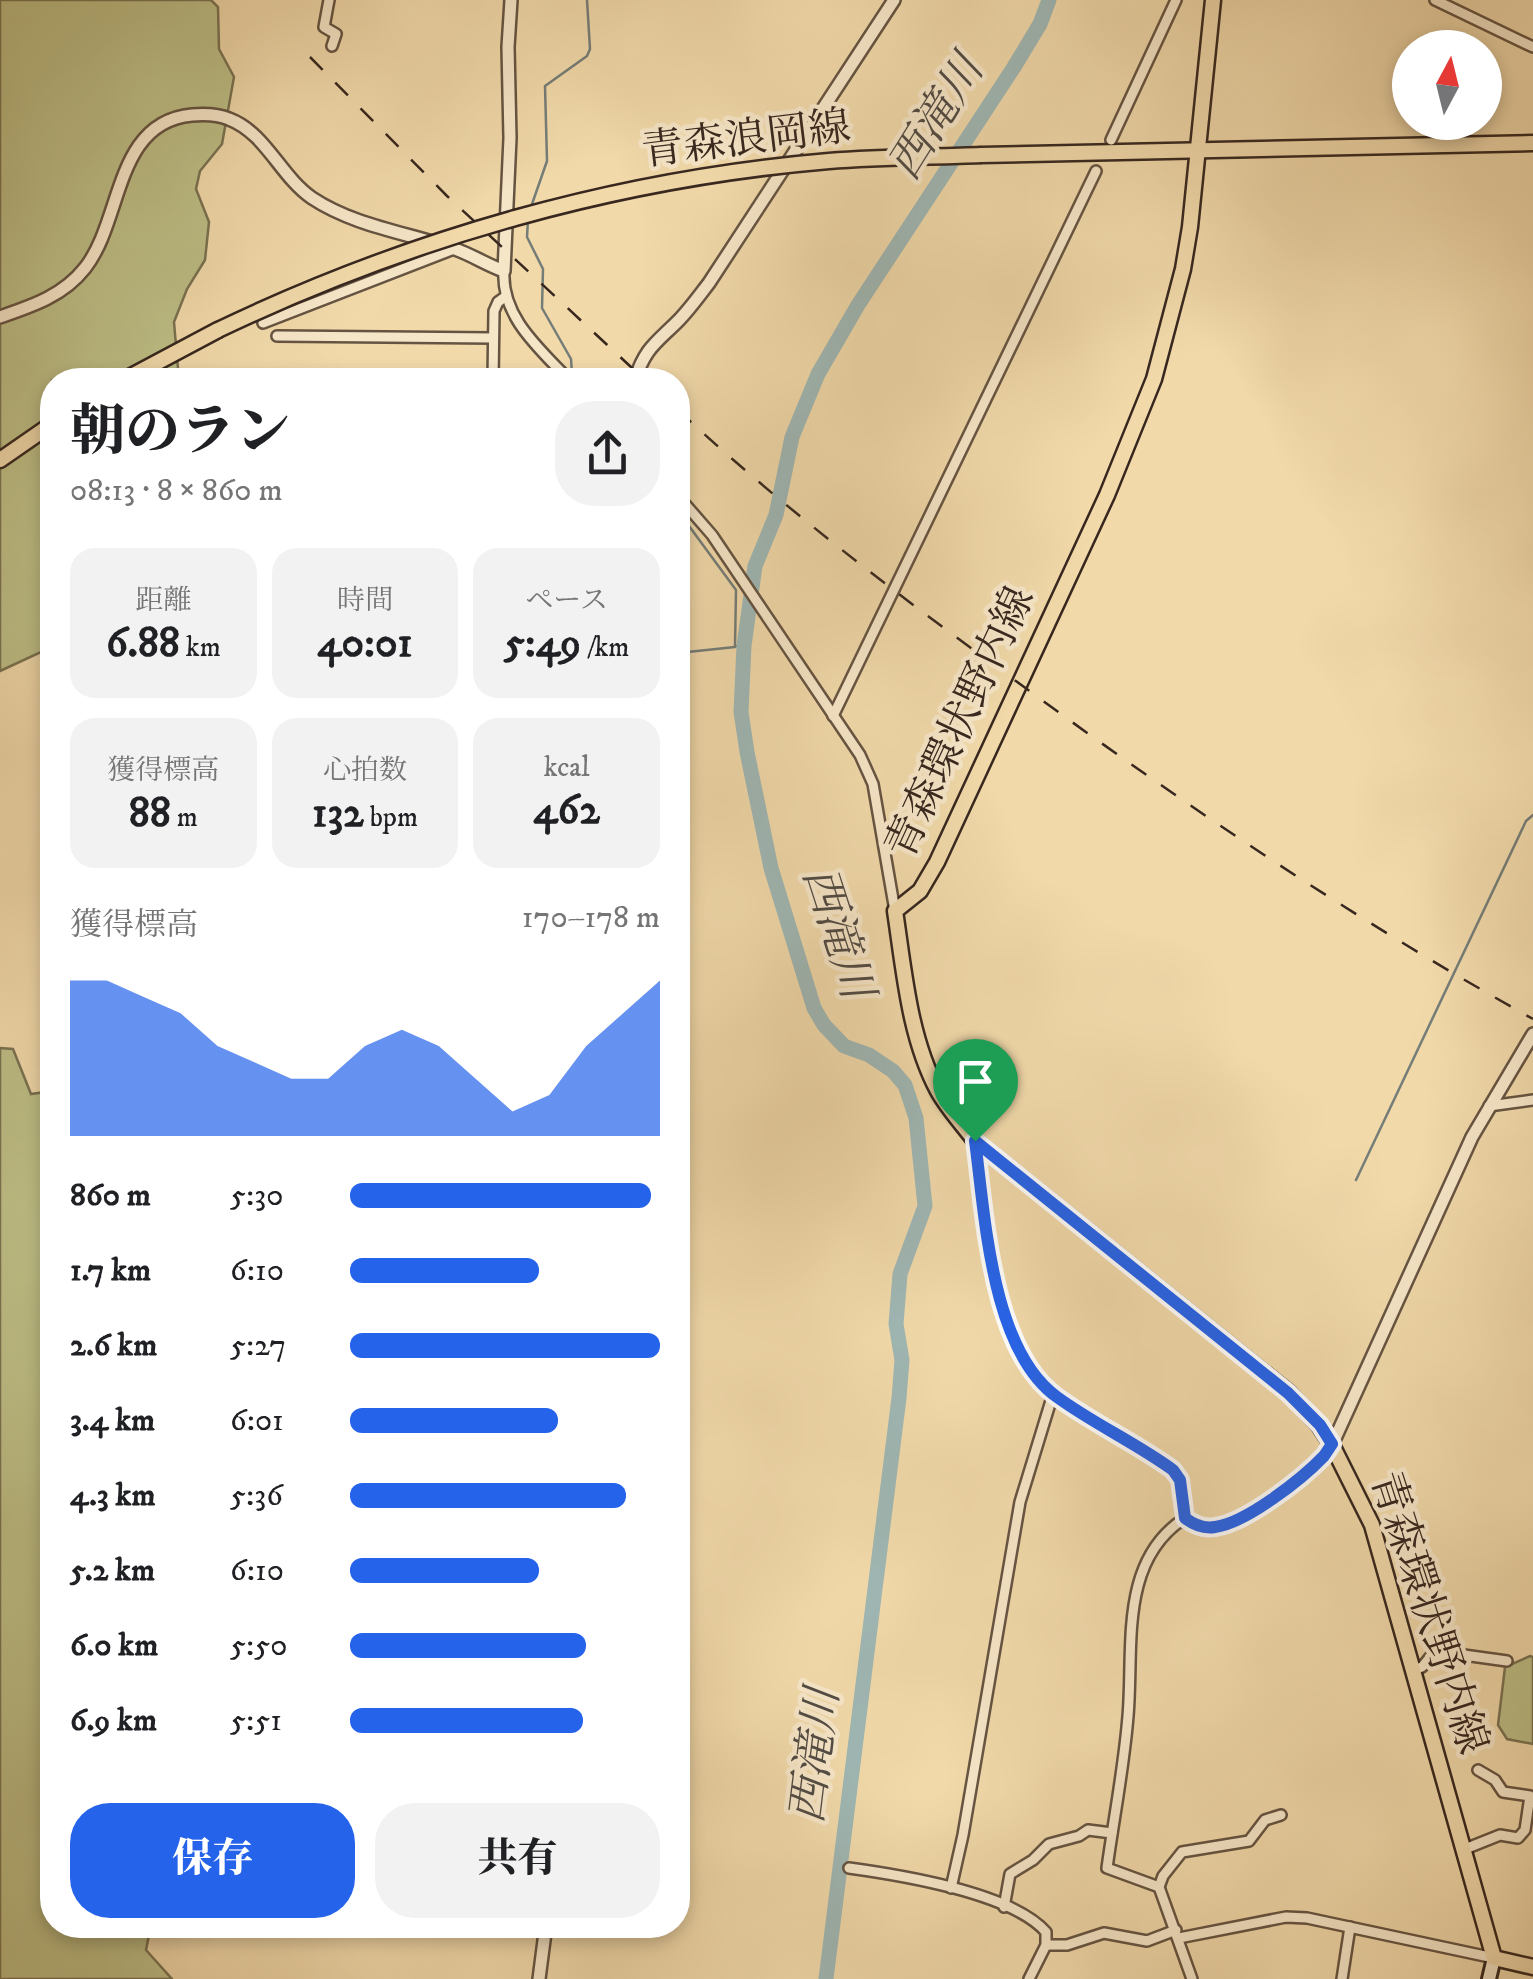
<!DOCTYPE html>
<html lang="ja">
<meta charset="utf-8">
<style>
body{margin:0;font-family:"IM FELL DW Pica","Noto Serif JP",serif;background:#f2f2f2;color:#202124;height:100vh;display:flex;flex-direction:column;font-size:38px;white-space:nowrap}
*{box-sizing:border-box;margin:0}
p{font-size:32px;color:#757577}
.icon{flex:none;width:55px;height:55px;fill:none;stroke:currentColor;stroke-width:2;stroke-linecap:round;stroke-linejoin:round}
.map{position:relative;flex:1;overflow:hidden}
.drawer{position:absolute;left:40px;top:368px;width:650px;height:1570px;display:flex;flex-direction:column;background:#fff;border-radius:40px;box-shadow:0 5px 15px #0003}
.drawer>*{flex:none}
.needle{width:65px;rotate:7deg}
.buttons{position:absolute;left:1392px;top:30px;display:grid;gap:20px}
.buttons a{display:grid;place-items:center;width:110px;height:110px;border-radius:50%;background:#fff;box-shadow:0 5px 15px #0003;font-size:50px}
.pin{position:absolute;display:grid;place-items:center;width:85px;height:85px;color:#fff;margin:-102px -42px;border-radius:50% 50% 50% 0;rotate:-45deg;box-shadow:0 0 10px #0007}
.pin .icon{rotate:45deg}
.round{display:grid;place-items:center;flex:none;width:105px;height:105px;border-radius:40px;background:#f2f2f2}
.head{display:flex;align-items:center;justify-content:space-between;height:170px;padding:0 30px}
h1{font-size:55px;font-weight:800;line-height:75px}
.metrics{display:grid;grid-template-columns:repeat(3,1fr);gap:15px;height:170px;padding:10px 30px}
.metrics div{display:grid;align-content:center;border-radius:25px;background:#f2f2f2;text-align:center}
.metrics b{font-size:42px;font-weight:800}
.metrics small{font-size:28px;font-weight:400}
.metrics p{font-size:28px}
.chart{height:280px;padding:20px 30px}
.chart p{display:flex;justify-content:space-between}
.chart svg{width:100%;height:180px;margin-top:10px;fill:#2563eb;opacity:.7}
.action{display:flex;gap:20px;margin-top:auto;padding:20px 30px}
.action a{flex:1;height:115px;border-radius:40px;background:#2563eb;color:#fff;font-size:40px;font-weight:800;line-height:115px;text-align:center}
.action a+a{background:#f2f2f2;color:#202124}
ul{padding:0 30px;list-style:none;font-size:32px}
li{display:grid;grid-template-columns:160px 120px 1fr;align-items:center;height:75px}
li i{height:25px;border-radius:12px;background:#2563eb}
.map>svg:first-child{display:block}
</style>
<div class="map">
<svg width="1533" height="1979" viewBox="0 0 1533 1979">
<rect width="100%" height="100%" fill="#f1d9aa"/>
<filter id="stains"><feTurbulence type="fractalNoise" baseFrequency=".002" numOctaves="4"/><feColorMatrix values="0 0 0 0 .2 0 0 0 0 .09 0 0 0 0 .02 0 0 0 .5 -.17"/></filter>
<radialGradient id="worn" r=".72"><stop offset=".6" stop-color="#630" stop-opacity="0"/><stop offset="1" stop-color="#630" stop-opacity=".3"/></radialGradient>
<g fill="#bdbe86" stroke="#7a7252" stroke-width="2.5">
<polygon points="0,0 211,0 218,7 219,49 234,77 222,144 200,171 196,189 209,222 205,260 187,289 174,322 179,380 52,380 52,647 0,671"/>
<polygon points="0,1048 13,1049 31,1094 52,1091 52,1925 151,1925 146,1950 172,1979 0,1979"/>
<polygon points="1530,1656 1533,1657 1533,1744 1507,1739 1498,1725 1505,1667"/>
</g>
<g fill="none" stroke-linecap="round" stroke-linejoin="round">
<g stroke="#757d78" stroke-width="2.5">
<polyline points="531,207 547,161 545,86 587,56 590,49 587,0"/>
<polyline points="528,220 527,237 543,269 542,308 571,359 572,373"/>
<polyline points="678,511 736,590 735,646 744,646"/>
<polyline points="678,653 735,647"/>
<polyline points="1356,1180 1526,821 1533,815"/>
</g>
<polyline stroke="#9fb7b4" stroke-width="15" points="826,1979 899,1398 902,1360 896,1324 900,1274 925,1206 916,1118 905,1085 893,1071 869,1055 844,1046 824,1025 814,1008 771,868 747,752 741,712 744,646 755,566 776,515 792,437 818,374 858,305 1014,67 1040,24 1049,0"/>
<defs>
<g id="minor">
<polyline points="329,0 324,27 336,34 332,46"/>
<polyline points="1435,0 1533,47"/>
<polyline points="1111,140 1176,0"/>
<path d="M 504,271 C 501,317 540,349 569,380"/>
<polyline points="263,323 454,249"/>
<polyline points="277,336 493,338"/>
<polyline points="493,380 494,311 498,302 505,297"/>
<polyline points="678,496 712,535 860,755 873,784 895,911"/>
<polyline points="833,716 1096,171"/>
<polyline points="1489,1106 1533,1100"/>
<path d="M 975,1142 C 986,1220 991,1343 1055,1396 C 1089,1424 1136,1443 1173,1469 L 1180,1480 L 1185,1518"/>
<path d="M 1185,1518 C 1118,1561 1134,1648 1128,1716 C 1124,1767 1114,1817 1107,1868 L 1159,1887 L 1192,1979"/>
<path d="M 1185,1518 C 1194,1524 1203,1529 1215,1527 C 1247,1524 1315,1471 1332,1445"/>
<polyline points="1413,1670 1422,1667 1435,1651 1507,1661"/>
<polyline points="1465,1849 1500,1835 1518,1838 1525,1830 1530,1796 1503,1792 1495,1780 1478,1770"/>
<path d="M 849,1868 C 900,1875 1012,1893 1046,1932 L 1046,1945 L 1029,1979"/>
<polyline points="1159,1887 1163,1876 1182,1852 1249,1841 1265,1820 1281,1815"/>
<polyline points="951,1888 963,1835 1020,1502 1053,1394"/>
<polyline points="1004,1907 1010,1874 1033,1860 1049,1844 1079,1836 1088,1830 1112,1833"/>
<polyline points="1179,1938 1286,1917 1307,1918 1494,1958"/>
<polyline points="1046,1945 1067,1945 1104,1933 1147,1941 1176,1930"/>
<polyline points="1342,1979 1350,1927"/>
</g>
<g id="tertiary">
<path d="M 0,317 C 32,306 63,296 85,268 C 123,220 114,122 192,115 C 205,114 217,114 229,119 C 266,133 280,176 312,198 C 354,226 408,233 455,249 C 472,255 487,265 504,271 L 510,138 L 508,47 L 511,0"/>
<path d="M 635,380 C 645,348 656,343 678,321 C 689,310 699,296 709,283 L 894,0"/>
<polyline points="1332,1445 1472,1137 1533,1034"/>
<polyline points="539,1979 546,1925"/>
</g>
<polyline id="secondary" points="1489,1979 1494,1958"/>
<g id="primary">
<path d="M 1213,0 L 1190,227 L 1183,269 L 1154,379 L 1107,495 L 937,862 L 920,891 L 895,911 C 904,970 909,1037 938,1091 C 948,1109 963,1125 975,1141 L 1289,1393 L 1319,1425 L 1332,1445 L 1372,1525 L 1494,1958 L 1533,1967"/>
<polyline points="981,155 1533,143"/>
<polyline points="124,380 218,330"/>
<polyline points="0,460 52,424"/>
</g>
</defs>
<use href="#minor" stroke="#665442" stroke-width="14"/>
<use href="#tertiary" stroke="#665442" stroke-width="16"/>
<use href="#secondary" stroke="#37271f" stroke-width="18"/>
<use href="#primary" stroke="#37271f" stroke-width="19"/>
<use href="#minor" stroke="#f6e6c8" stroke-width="9"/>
<use href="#tertiary" stroke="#f6e6c8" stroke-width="11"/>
<use href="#secondary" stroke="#f6e6c8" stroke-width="12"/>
<use href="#primary" stroke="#f1d9aa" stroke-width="14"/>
<g stroke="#37271f" stroke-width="2.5" stroke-dasharray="18 18" stroke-linecap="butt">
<polyline points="310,57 447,196 645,380"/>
<path d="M 678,410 C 784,509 902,598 1020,684 C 1184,805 1354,919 1533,1019"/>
</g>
<defs>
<path id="primary-bridge" d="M 218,330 C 410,238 617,179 829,161 C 880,157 931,157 981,155"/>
</defs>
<use href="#primary-bridge" stroke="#37271f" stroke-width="19" stroke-linecap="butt"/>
<use href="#primary-bridge" stroke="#f1d9aa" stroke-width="14"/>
</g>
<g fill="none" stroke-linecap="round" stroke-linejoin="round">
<defs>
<path id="route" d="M 975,1141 L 1288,1393 L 1320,1425 L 1332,1444 L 1324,1456 C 1302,1479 1246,1523 1215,1527 C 1203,1529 1194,1525 1185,1518 L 1180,1480 L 1173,1470 C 1136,1443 1094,1424 1057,1397 C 991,1350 985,1215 975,1141 Z"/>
</defs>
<use href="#route" stroke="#fff" stroke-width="20"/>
<use href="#route" stroke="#2563eb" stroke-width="12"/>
</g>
<g text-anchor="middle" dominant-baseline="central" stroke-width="9" stroke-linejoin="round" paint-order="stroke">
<g font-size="42" fill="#37271f" stroke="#f6e6c8">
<text transform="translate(746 140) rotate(-7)">青森浪岡線</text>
<text transform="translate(961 723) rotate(-65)">青森環状野内線</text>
<text transform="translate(1428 1613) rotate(72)">青森環状野内線</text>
</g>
<g font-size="45" font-style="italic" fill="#514b44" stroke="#f6e6c8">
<text transform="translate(937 118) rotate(-58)">西滝川</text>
<text transform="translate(837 933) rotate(72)">西滝川</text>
<text transform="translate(816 1756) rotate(-83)">西滝川</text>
</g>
</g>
<rect width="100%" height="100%" filter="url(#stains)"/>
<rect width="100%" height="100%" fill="url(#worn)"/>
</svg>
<div class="buttons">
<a><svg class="needle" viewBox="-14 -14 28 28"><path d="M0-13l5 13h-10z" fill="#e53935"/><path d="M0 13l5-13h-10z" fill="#757577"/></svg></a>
</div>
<div class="pin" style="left:975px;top:1141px;background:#1e9e55"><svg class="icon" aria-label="arrive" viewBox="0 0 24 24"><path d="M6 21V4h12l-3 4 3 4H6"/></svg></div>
<section class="drawer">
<div class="head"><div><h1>朝のラン</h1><p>08:13 · 8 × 860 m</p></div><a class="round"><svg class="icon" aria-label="share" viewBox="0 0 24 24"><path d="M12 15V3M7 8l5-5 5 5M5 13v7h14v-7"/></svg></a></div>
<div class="metrics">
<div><p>距離</p><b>6.88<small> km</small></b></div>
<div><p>時間</p><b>40:01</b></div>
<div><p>ペース</p><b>5:49<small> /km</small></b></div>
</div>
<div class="metrics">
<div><p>獲得標高</p><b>88<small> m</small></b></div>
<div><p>心拍数</p><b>132<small> bpm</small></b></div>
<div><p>kcal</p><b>462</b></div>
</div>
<div class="chart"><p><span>獲得標高</span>170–178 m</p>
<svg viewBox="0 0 160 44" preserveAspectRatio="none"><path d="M0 44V6L10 6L20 10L30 14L40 22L50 26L60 30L70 30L80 22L90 18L100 22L110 30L120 38L130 34L140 22L150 14L160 6V44z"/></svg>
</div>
<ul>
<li><b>860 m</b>5:30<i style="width:97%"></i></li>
<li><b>1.7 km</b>6:10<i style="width:61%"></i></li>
<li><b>2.6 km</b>5:27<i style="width:100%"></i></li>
<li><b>3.4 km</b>6:01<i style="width:67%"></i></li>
<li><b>4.3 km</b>5:36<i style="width:89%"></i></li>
<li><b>5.2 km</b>6:10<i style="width:61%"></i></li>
<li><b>6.0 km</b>5:50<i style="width:76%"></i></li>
<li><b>6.9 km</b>5:51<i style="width:75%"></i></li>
</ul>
<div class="action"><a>保存</a><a>共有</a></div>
</section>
</div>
